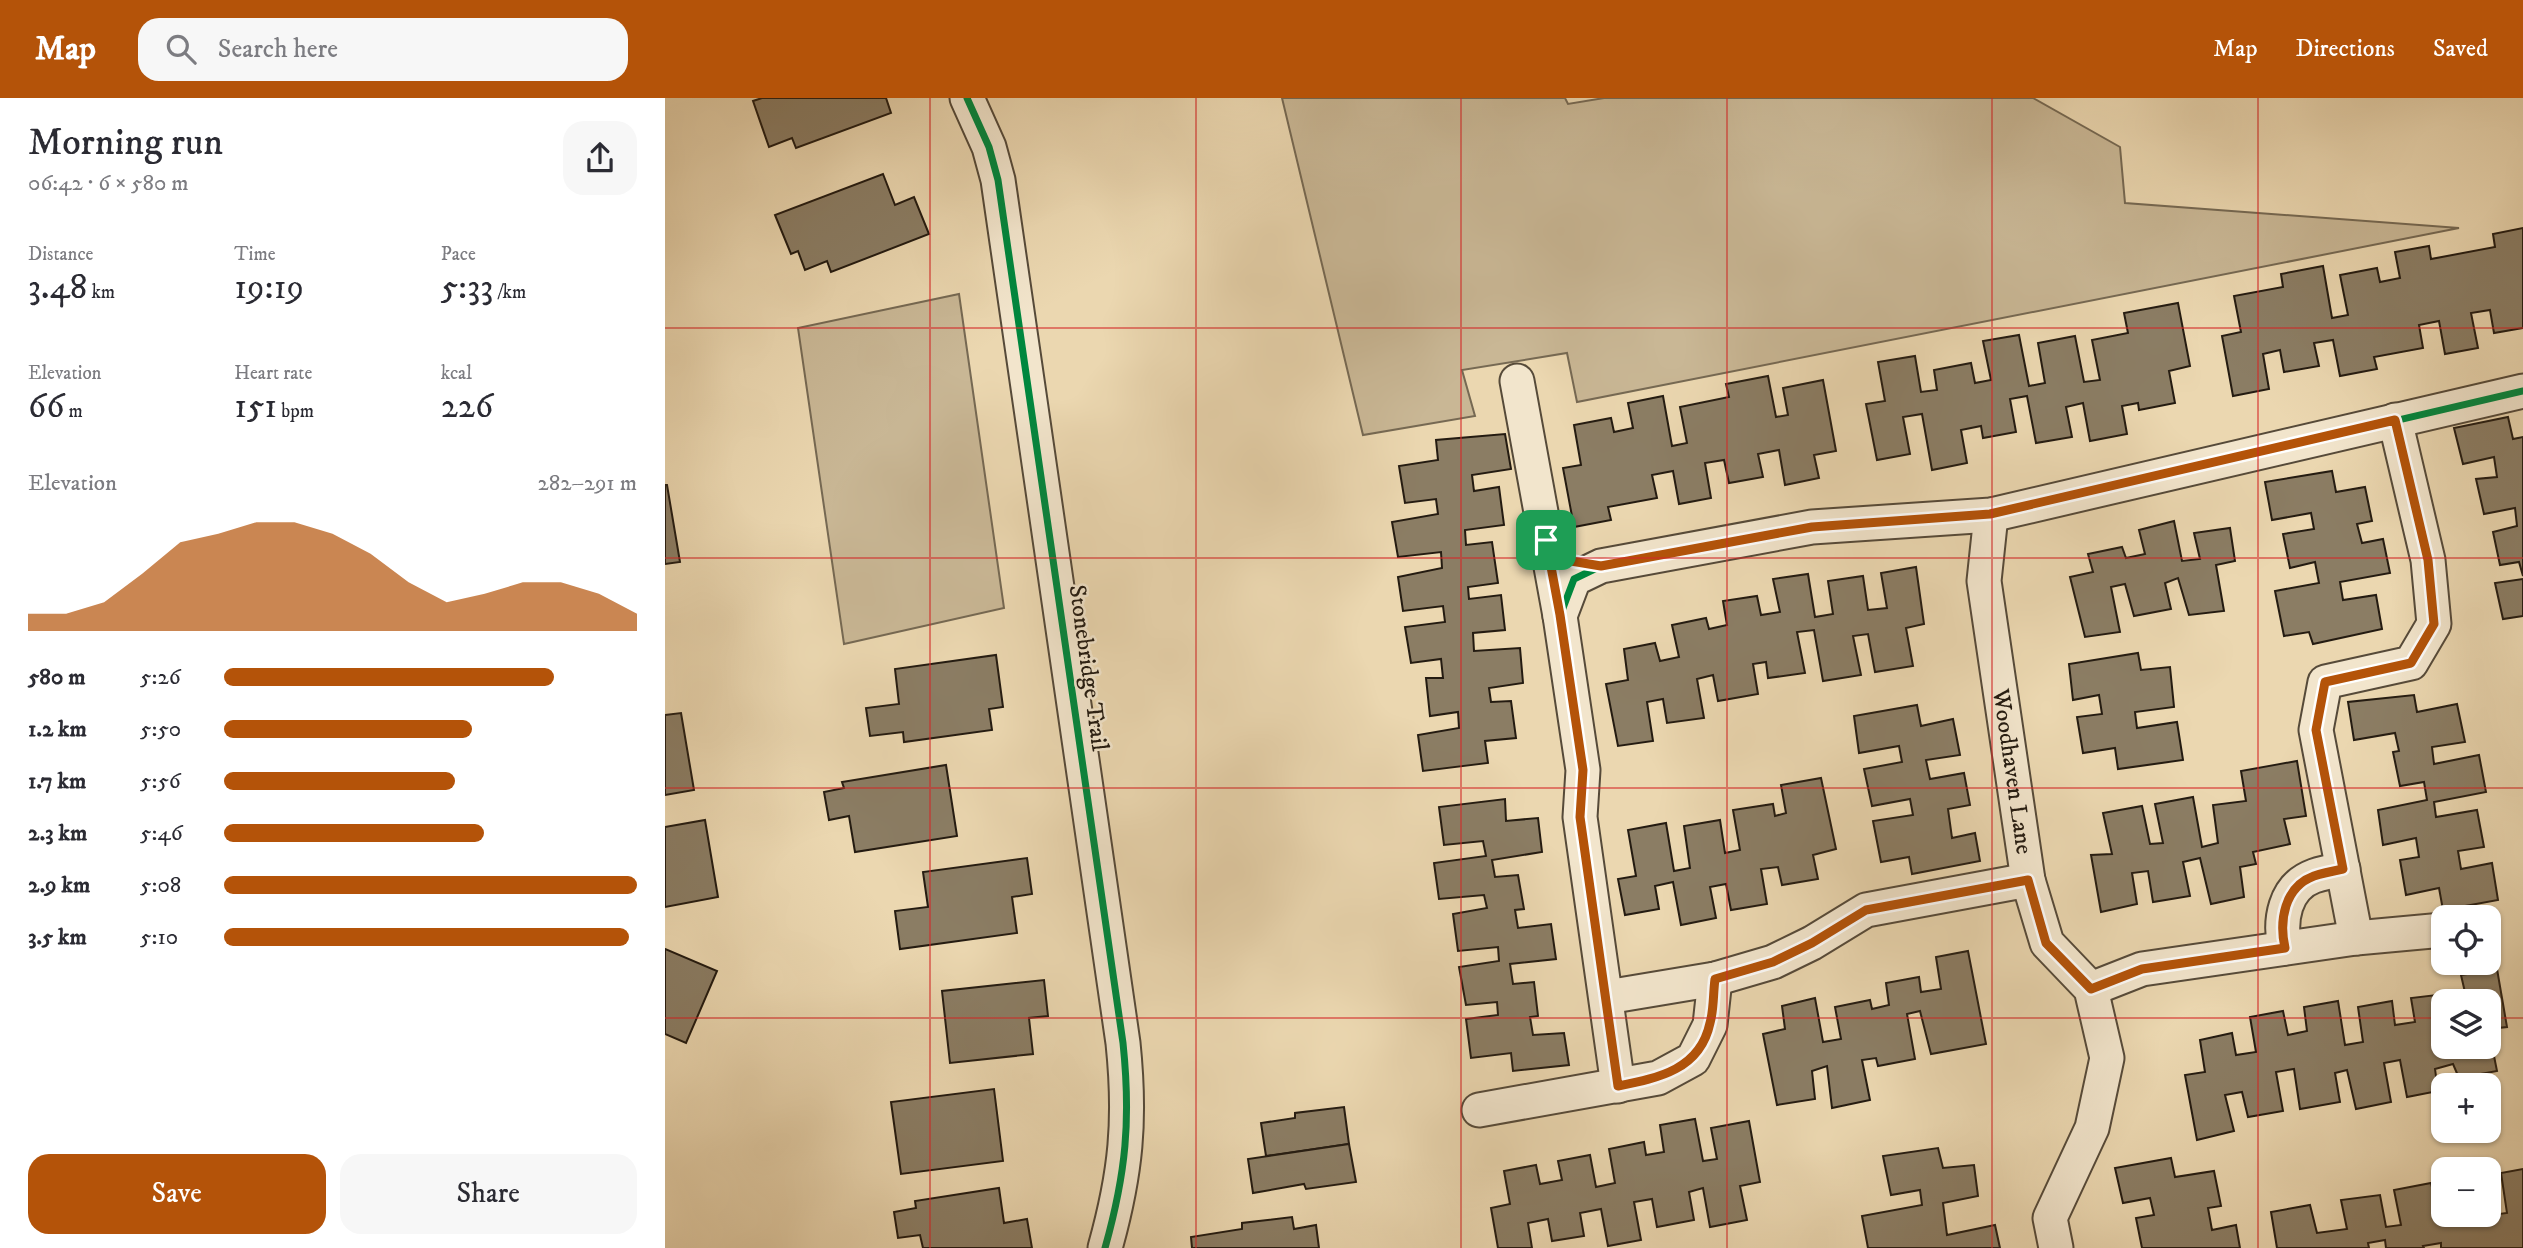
<!DOCTYPE html>
<meta charset="utf-8">
<style>
body{margin:0;font-family:"IM FELL DW Pica",serif;background:#f7f7f7;color:#2b2b33;height:100vh;display:flex;flex-direction:column;font-size:26px;white-space:nowrap}
*{box-sizing:border-box;margin:0}
p{font-size:23px;color:#7c7c81}
.icon{flex:none;width:38px;height:38px;fill:none;stroke:currentColor;stroke-width:2;stroke-linecap:round;stroke-linejoin:round}
.map{position:relative;flex:1;overflow:hidden}
.drawer{display:flex;flex-direction:column;background:#fff;width:665px}
.drawer>*{flex:none}
.fabs{position:absolute;left:1766px;top:807px;display:grid;gap:14px}
.fabs a{display:grid;place-items:center;width:70px;height:70px;border-radius:14px;background:#fff;box-shadow:0 2px 5px #0004;font-size:35px}
.pin{position:absolute;display:grid;place-items:center;width:60px;height:60px;color:#fff;margin:-30px;border-radius:14px;box-shadow:0 4px 10px #0006}
.round{display:grid;place-items:center;flex:none;width:74px;height:74px;border-radius:21px;background:#f7f7f7}
.overview{display:flex;align-items:center;justify-content:space-between;height:119px;padding:0 28px}
h1{font-size:38px;font-weight:600;line-height:52px}
.metrics{display:grid;grid-template-columns:repeat(3,1fr);gap:10px;height:119px;padding:7px 28px}
.metrics div{display:grid;align-content:center}
.metrics b{font-size:35px;font-weight:600}
.metrics small{font-size:19px;font-weight:400}
.metrics p{font-size:19px}
.chart{height:196px;padding:14px 28px}
.chart p{display:flex;justify-content:space-between}
.chart svg{width:100%;height:126px;margin-top:7px;fill:#b45309;opacity:.7}
.action{display:flex;gap:14px;margin-top:auto;padding:14px 28px}
.action a{flex:1;height:80px;border-radius:21px;background:#b45309;color:#fff;font-size:28px;font-weight:600;line-height:80px;text-align:center}
.action a+a{background:#f7f7f7;color:#2b2b33}
ul{padding:0 28px;list-style:none;font-size:23px}
li{display:grid;grid-template-columns:112px 84px 1fr;align-items:center;height:52px}
li i{height:18px;border-radius:9px;background:#b45309}
header{display:flex;align-items:center;gap:42px;box-sizing:border-box;height:98px;padding:0 35px;background:#b45309;color:#fff}
header strong{font-size:33px}
nav{display:flex;gap:38px;margin-inline-start:auto;font-size:24px}
.search{width:490px;height:63px;background:#f7f7f7;display:flex;align-items:center;gap:18px;box-sizing:border-box;padding:0 24px;border-radius:21px;color:#7c7c81;font-size:26px}
main{display:flex;flex:1;min-height:0}
.map>svg:first-child{display:block}
</style>
<header>
<strong>Map</strong>
<div class="search"><svg class="icon" aria-label="search" viewBox="0 0 24 24"><circle cx="10" cy="10" r="6"/><path d="M15 15l6 6"/></svg>Search here</div>
<nav><a>Map</a><a>Directions</a><a>Saved</a></nav>
</header>
<main>
<section class="drawer">
<div class="overview"><div><h1>Morning run</h1><p>06:42 · 6 × 580 m</p></div><a class="round"><svg class="icon" aria-label="share" viewBox="0 0 24 24"><path d="M12 15V3M7 8l5-5 5 5M5 13v7h14v-7"/></svg></a></div>
<div class="metrics">
<div><p>Distance</p><b>3.48<small> km</small></b></div>
<div><p>Time</p><b>19:19</b></div>
<div><p>Pace</p><b>5:33<small> /km</small></b></div>
</div>
<div class="metrics">
<div><p>Elevation</p><b>66<small> m</small></b></div>
<div><p>Heart rate</p><b>151<small> bpm</small></b></div>
<div><p>kcal</p><b>226</b></div>
</div>
<div class="chart"><p><span>Elevation</span>282–291 m</p>
<svg viewBox="0 0 160 44" preserveAspectRatio="none"><path d="M0 44V38L10 38L20 34L30 24L40 13L50 10L60 6L70 6L80 10L90 17L100 27L110 34L120 31L130 27L140 27L150 31L160 38V44z"/></svg>
</div>
<ul>
<li><b>580 m</b>5:26<i style="width:80%"></i></li>
<li><b>1.2 km</b>5:50<i style="width:60%"></i></li>
<li><b>1.7 km</b>5:56<i style="width:56%"></i></li>
<li><b>2.3 km</b>5:46<i style="width:63%"></i></li>
<li><b>2.9 km</b>5:08<i style="width:100%"></i></li>
<li><b>3.5 km</b>5:10<i style="width:98%"></i></li>
</ul>
<div class="action"><a>Save</a><a>Share</a></div>
</section>
<div class="map">
<svg width="1858" height="1150" viewBox="0 0 1858 1150">
<rect width="100%" height="100%" fill="#ebd7b0"/>
<filter id="stains"><feTurbulence type="fractalNoise" baseFrequency=".00286" numOctaves="4"/><feColorMatrix values="0 0 0 0 .2 0 0 0 0 .09 0 0 0 0 .02 0 0 0 .5 -.17"/></filter>
<radialGradient id="worn" r=".72"><stop offset=".6" stop-color="#630" stop-opacity="0"/><stop offset="1" stop-color="#630" stop-opacity=".3"/></radialGradient>
<g fill="#c9b795" stroke="#766953" stroke-width="2">
<polygon points="617,0 900,0 903,6 939,0 1368,0 1455,49 1460,105 1794,130 912,304 902,255 797,272 810,318 698,337"/>
<polygon points="294,196 339,510 179,546 133,230"/>
</g>
<g fill="#8b7d64" stroke="#241b11" stroke-width="2">
<polygon points="97,0 221,0 226,15 131,50 127,40 104,49 88,3"/>
<polygon points="218,76 230,107 249,99 264,136 166,174 162,163 140,172 133,153 126,156 110,117"/>
<polygon points="1858,130 1858,230 1829,235 1825,212 1806,215 1813,250 1780,256 1774,223 1754,227 1758,250 1709,259 1712,271 1675,278 1668,242 1649,245 1654,268 1619,274 1615,252 1598,256 1604,291 1568,298 1557,238 1576,234 1569,198 1618,189 1616,176 1658,168 1667,220 1683,217 1675,177 1712,170 1715,184 1735,180 1730,154 1764,148 1766,161 1830,149 1828,136"/>
<polygon points="1513,205 1525,268 1504,273 1510,305 1474,312 1473,305 1457,308 1462,336 1425,343 1418,305 1401,309 1407,339 1371,345 1362,298 1345,301 1351,334 1318,340 1316,328 1296,332 1302,365 1267,372 1257,316 1238,319 1245,356 1212,362 1201,306 1220,303 1213,264 1250,258 1256,294 1272,292 1269,272 1306,265 1310,285 1326,282 1318,243 1354,237 1364,288 1380,285 1373,245 1410,238 1419,284 1435,282 1427,242 1463,235 1459,215"/>
<polygon points="1103,278 1111,319 1123,317 1118,290 1158,282 1171,353 1149,357 1154,380 1120,387 1114,352 1093,356 1098,379 1064,385 1059,362 1040,365 1046,400 1014,406 1008,373 987,377 992,400 943,409 946,422 909,429 898,370 916,367 909,327 946,320 949,334 968,330 963,305 998,298 1007,348 1022,345 1015,309 1064,299 1061,286"/>
<polygon points="1843,319 1848,341 1858,339 1858,478 1854,464 1835,467 1828,434 1852,428 1850,410 1819,416 1811,381 1832,379 1829,359 1798,366 1789,330"/>
<polygon points="840,336 846,371 807,377 809,393 834,389 839,427 800,432 801,447 827,444 833,485 803,489 804,501 836,497 840,532 808,535 809,553 855,550 858,585 824,590 826,604 846,603 851,640 820,643 823,665 758,673 753,637 794,630 793,614 765,618 761,580 778,580 776,561 746,565 740,529 780,524 778,508 738,513 733,479 777,470 776,454 733,459 727,424 773,416 771,401 740,405 734,368 773,362 771,342"/>
<polygon points="1667,373 1671,394 1700,389 1707,423 1692,426 1697,445 1718,441 1725,475 1675,484 1678,502 1711,497 1717,531 1648,546 1644,534 1619,538 1610,493 1654,485 1650,464 1625,470 1618,436 1649,431 1646,415 1607,422 1600,384"/>
<polygon points="0,387 2,387 15,464 0,466"/>
<polygon points="1509,423 1517,463 1535,461 1529,435 1565,430 1570,463 1551,467 1559,513 1524,517 1513,480 1500,485 1506,511 1469,518 1460,486 1446,489 1455,534 1420,539 1405,479 1428,474 1423,456 1457,449 1461,460 1480,456 1474,432"/>
<polygon points="1251,469 1259,526 1241,530 1248,568 1210,574 1203,536 1188,538 1196,577 1158,583 1149,532 1132,534 1140,575 1103,580 1101,564 1088,566 1093,596 1053,603 1048,577 1032,581 1039,620 1002,625 998,601 982,604 988,643 953,648 941,586 963,582 959,551 990,545 995,563 1014,559 1007,527 1041,520 1044,531 1062,527 1058,503 1092,498 1096,517 1115,514 1108,481 1143,476 1150,519 1168,516 1163,483 1198,478 1203,512 1222,510 1216,475"/>
<polygon points="1858,481 1858,518 1838,521 1830,485"/>
<polygon points="1473,555 1476,572 1505,569 1509,609 1470,614 1472,630 1512,624 1518,662 1453,671 1450,650 1418,655 1412,619 1437,616 1434,597 1408,602 1404,566"/>
<polygon points="331,557 338,609 324,611 327,632 239,644 238,634 205,638 201,610 234,606 230,571"/>
<polygon points="1749,597 1752,614 1792,606 1800,644 1767,649 1769,666 1814,657 1821,694 1769,704 1771,719 1812,712 1819,749 1793,753 1796,771 1827,765 1833,802 1778,812 1774,790 1741,797 1735,762 1754,759 1751,740 1718,747 1713,712 1762,702 1759,684 1735,688 1728,654 1734,653 1730,635 1689,642 1683,604"/>
<polygon points="1252,607 1256,628 1288,621 1295,657 1261,662 1265,681 1299,675 1305,707 1283,711 1287,740 1310,735 1315,763 1247,776 1244,759 1216,764 1208,723 1248,717 1245,701 1207,708 1199,671 1237,664 1234,648 1194,655 1189,618"/>
<polygon points="16,615 29,692 0,697 0,617"/>
<polygon points="1632,663 1641,718 1619,721 1625,746 1588,754 1591,766 1575,769 1579,799 1546,806 1535,760 1518,764 1525,798 1488,804 1483,773 1467,775 1472,806 1436,814 1426,757 1447,756 1438,715 1477,708 1485,746 1498,745 1490,706 1528,699 1537,749 1553,745 1548,707 1581,703 1576,673"/>
<polygon points="281,667 292,738 190,754 184,718 164,722 159,694 179,690 177,684"/>
<polygon points="1156,680 1171,751 1148,757 1153,781 1117,787 1113,769 1096,771 1102,806 1066,812 1061,786 1045,789 1051,820 1016,827 1008,784 990,788 994,811 960,817 953,781 971,778 963,732 1001,725 1009,773 1025,770 1019,728 1055,722 1060,755 1075,752 1068,712 1108,706 1110,718 1121,715 1116,687"/>
<polygon points="840,701 841,723 873,720 877,754 827,762 830,779 853,777 859,811 850,812 853,830 886,826 891,861 845,866 848,886 869,884 873,918 865,919 868,937 899,935 904,967 848,973 846,955 806,960 801,921 833,917 832,904 801,907 794,869 834,863 833,849 793,853 788,816 822,810 819,797 774,801 769,765 821,758 818,743 779,747 774,709"/>
<polygon points="40,722 53,799 0,809 0,729"/>
<polygon points="362,760 367,796 347,799 352,835 235,851 230,813 263,809 258,774"/>
<polygon points="0,851 52,873 21,945 0,936"/>
<polygon points="1303,853 1321,946 1266,956 1255,913 1242,916 1250,961 1213,968 1211,960 1197,962 1205,1002 1167,1010 1162,968 1147,973 1150,1001 1112,1007 1098,936 1120,931 1117,908 1150,900 1158,944 1176,941 1170,909 1205,902 1207,911 1224,907 1221,885 1254,879 1256,894 1276,891 1271,859"/>
<polygon points="1832,871 1842,929 1824,931 1824,903 1802,903 1796,877"/>
<polygon points="379,882 383,918 364,920 368,956 285,965 277,893"/>
<polygon points="1780,896 1782,903 1778,903 1778,948 1824,948 1824,933 1832,973 1794,980 1788,966 1770,971 1773,993 1742,999 1735,962 1719,965 1726,1004 1691,1011 1682,972 1670,975 1675,1004 1635,1011 1629,971 1611,974 1618,1013 1583,1019 1577,994 1560,997 1569,1033 1532,1042 1520,977 1540,974 1535,942 1567,935 1571,957 1591,954 1585,919 1618,913 1623,937 1642,933 1639,909 1673,903 1680,947 1698,944 1693,909 1727,903 1730,927 1750,924 1746,900"/>
<polygon points="329,991 338,1063 236,1076 226,1004"/>
<polygon points="679,1009 684,1046 601,1058 596,1025 630,1020 630,1015"/>
<polygon points="1030,1021 1038,1063 1052,1061 1046,1030 1084,1023 1095,1084 1075,1088 1082,1122 1045,1129 1038,1090 1024,1094 1029,1122 992,1129 987,1101 969,1104 976,1142 943,1148 936,1111 915,1115 919,1138 887,1143 883,1121 863,1125 867,1150 833,1150 826,1110 845,1106 839,1073 871,1067 875,1086 897,1082 893,1063 925,1057 931,1089 950,1085 944,1051 979,1044 981,1057 999,1054 995,1027"/>
<polygon points="684,1046 691,1084 641,1091 639,1086 588,1095 583,1061"/>
<polygon points="1273,1050 1278,1070 1309,1067 1313,1098 1278,1105 1282,1137 1330,1127 1335,1150 1203,1150 1197,1118 1257,1107 1255,1092 1226,1097 1218,1058"/>
<polygon points="1506,1060 1510,1079 1549,1073 1556,1108 1543,1110 1547,1132 1571,1127 1575,1150 1477,1150 1471,1120 1489,1117 1485,1100 1458,1105 1450,1070"/>
<polygon points="1858,1071 1858,1150 1776,1150 1776,1145 1758,1148 1759,1150 1721,1150 1720,1142 1703,1145 1704,1150 1612,1150 1606,1114 1645,1107 1652,1135 1682,1131 1676,1102 1715,1097 1721,1129 1736,1127 1729,1092 1766,1085 1772,1110 1778,1109 1778,1116 1824,1116 1824,1093 1827,1117 1842,1115 1836,1075"/>
<polygon points="334,1090 339,1125 362,1121 367,1150 258,1150 255,1137 233,1140 229,1114 251,1110 250,1103"/>
<polygon points="627,1119 629,1131 651,1127 654,1150 527,1150 526,1139 577,1131 577,1125"/>
</g>
<g fill="none" stroke-linecap="round" stroke-linejoin="round">
<defs>
<g id="minor">
<path d="M 302,0 L 324,49 L 333,82 L 458,945 C 466,1022 461,1075 440,1150"/>
<polyline points="852,283 895,518"/>
<path id="s1" d="M 1326,417 L 1319,483 L 1363,782 L 1382,845 L 1426,891 L 1442,960 L 1427,1030 L 1385,1120 L 1391,1150"/>
<polyline points="1691,840 1651,632 1660,584 1746,565 1769,526 1763,462 1730,322"/>
<path d="M 1620,850 C 1614,823 1619,789 1649,778 C 1658,775 1668,773 1678,771"/>
<polyline points="1426,891 1477,871 1691,840 1778,832"/>
<polyline points="942,899 1050,881 1108,864 1147,845 1201,812 1363,782"/>
<polyline points="953,988 915,719 918,672 895,518 909,481 936,468 1147,429 1326,417 1858,293"/>
<polyline points="814,1012 993,980 1028,961 1045,927 1050,881"/>
</g>
</defs>
<use href="#minor" stroke="#564a39" stroke-width="37"/>
<use href="#minor" stroke="#f2e5cc" stroke-width="33"/>
<defs>
<g id="cycleway">
<path d="M 302,0 L 324,49 L 333,82 L 458,945 C 466,1022 461,1075 440,1150"/>
<polyline points="953,988 915,719 918,672 895,518 909,481 936,468 1147,429 1326,417 1858,293"/>
</g>
</defs>
<use href="#cycleway" stroke="#f2e5cc" stroke-width="11"/>
<use href="#cycleway" stroke="#00873e" stroke-width="7"/>
</g>
<g fill="none" stroke-linecap="round" stroke-linejoin="round">
<defs>
<path id="route" d="M 1730,322 L 1763,462 L 1769,526 L 1746,565 L 1660,584 L 1651,632 L 1678,771 C 1668,773 1658,775 1649,778 C 1619,789 1614,823 1620,850 L 1477,871 L 1426,891 L 1381,845 L 1363,782 L 1201,812 L 1147,845 L 1108,864 L 1050,881 C 1048,896 1049,911 1045,925 C 1035,972 993,980 953,988 L 915,719 L 918,672 L 895,517 L 881,442 L 906,463 L 936,468 L 1147,429 L 1325,416 Z"/>
</defs>
<use href="#route" stroke="#fff" stroke-width="14"/>
<use href="#route" stroke="#b45309" stroke-width="9"/>
</g>
<path fill="none" stroke="#d62828" stroke-width="2" stroke-opacity="0.55" d="M 265,0 L 265,1150M 531,0 L 531,1150M 796,0 L 796,1150M 1062,0 L 1062,1150M 1327,0 L 1327,1150M 1593,0 L 1593,1150M 0,230 L 1858,230M 0,460 L 1858,460M 0,690 L 1858,690M 0,920 L 1778,920M 1824,920 L 1858,920"/>
<g text-anchor="middle" dominant-baseline="central" stroke-width="5" stroke-linejoin="round" paint-order="stroke">
<g font-size="24" fill="#241b11" stroke="#f2e5cc">
<text transform="translate(423 570) rotate(82)">Stonebridge Trail</text>
<text stroke="none"><textPath href="#s1" startOffset="259">Woodhaven Lane</textPath></text>
</g>
</g>
<rect width="100%" height="100%" filter="url(#stains)"/>
<rect width="100%" height="100%" fill="url(#worn)"/>
</svg>
<div class="fabs">
<a><svg class="icon" aria-label="locate" viewBox="0 0 24 24"><circle cx="12" cy="12" r="6"/><path d="M12 2v4M12 18v4M2 12h4M18 12h4"/></svg></a>
<a><svg class="icon" aria-label="layers" viewBox="0 0 24 24"><path d="M12 4l9 5-9 5-9-5zM3 14l9 5 9-5"/></svg></a>
<a>+</a>
<a>−</a>
</div>
<div class="pin" style="left:881px;top:442px;background:#1e9e55"><svg class="icon" aria-label="arrive" viewBox="0 0 24 24"><path d="M6 21V4h12l-3 4 3 4H6"/></svg></div>
</div>
</main>
